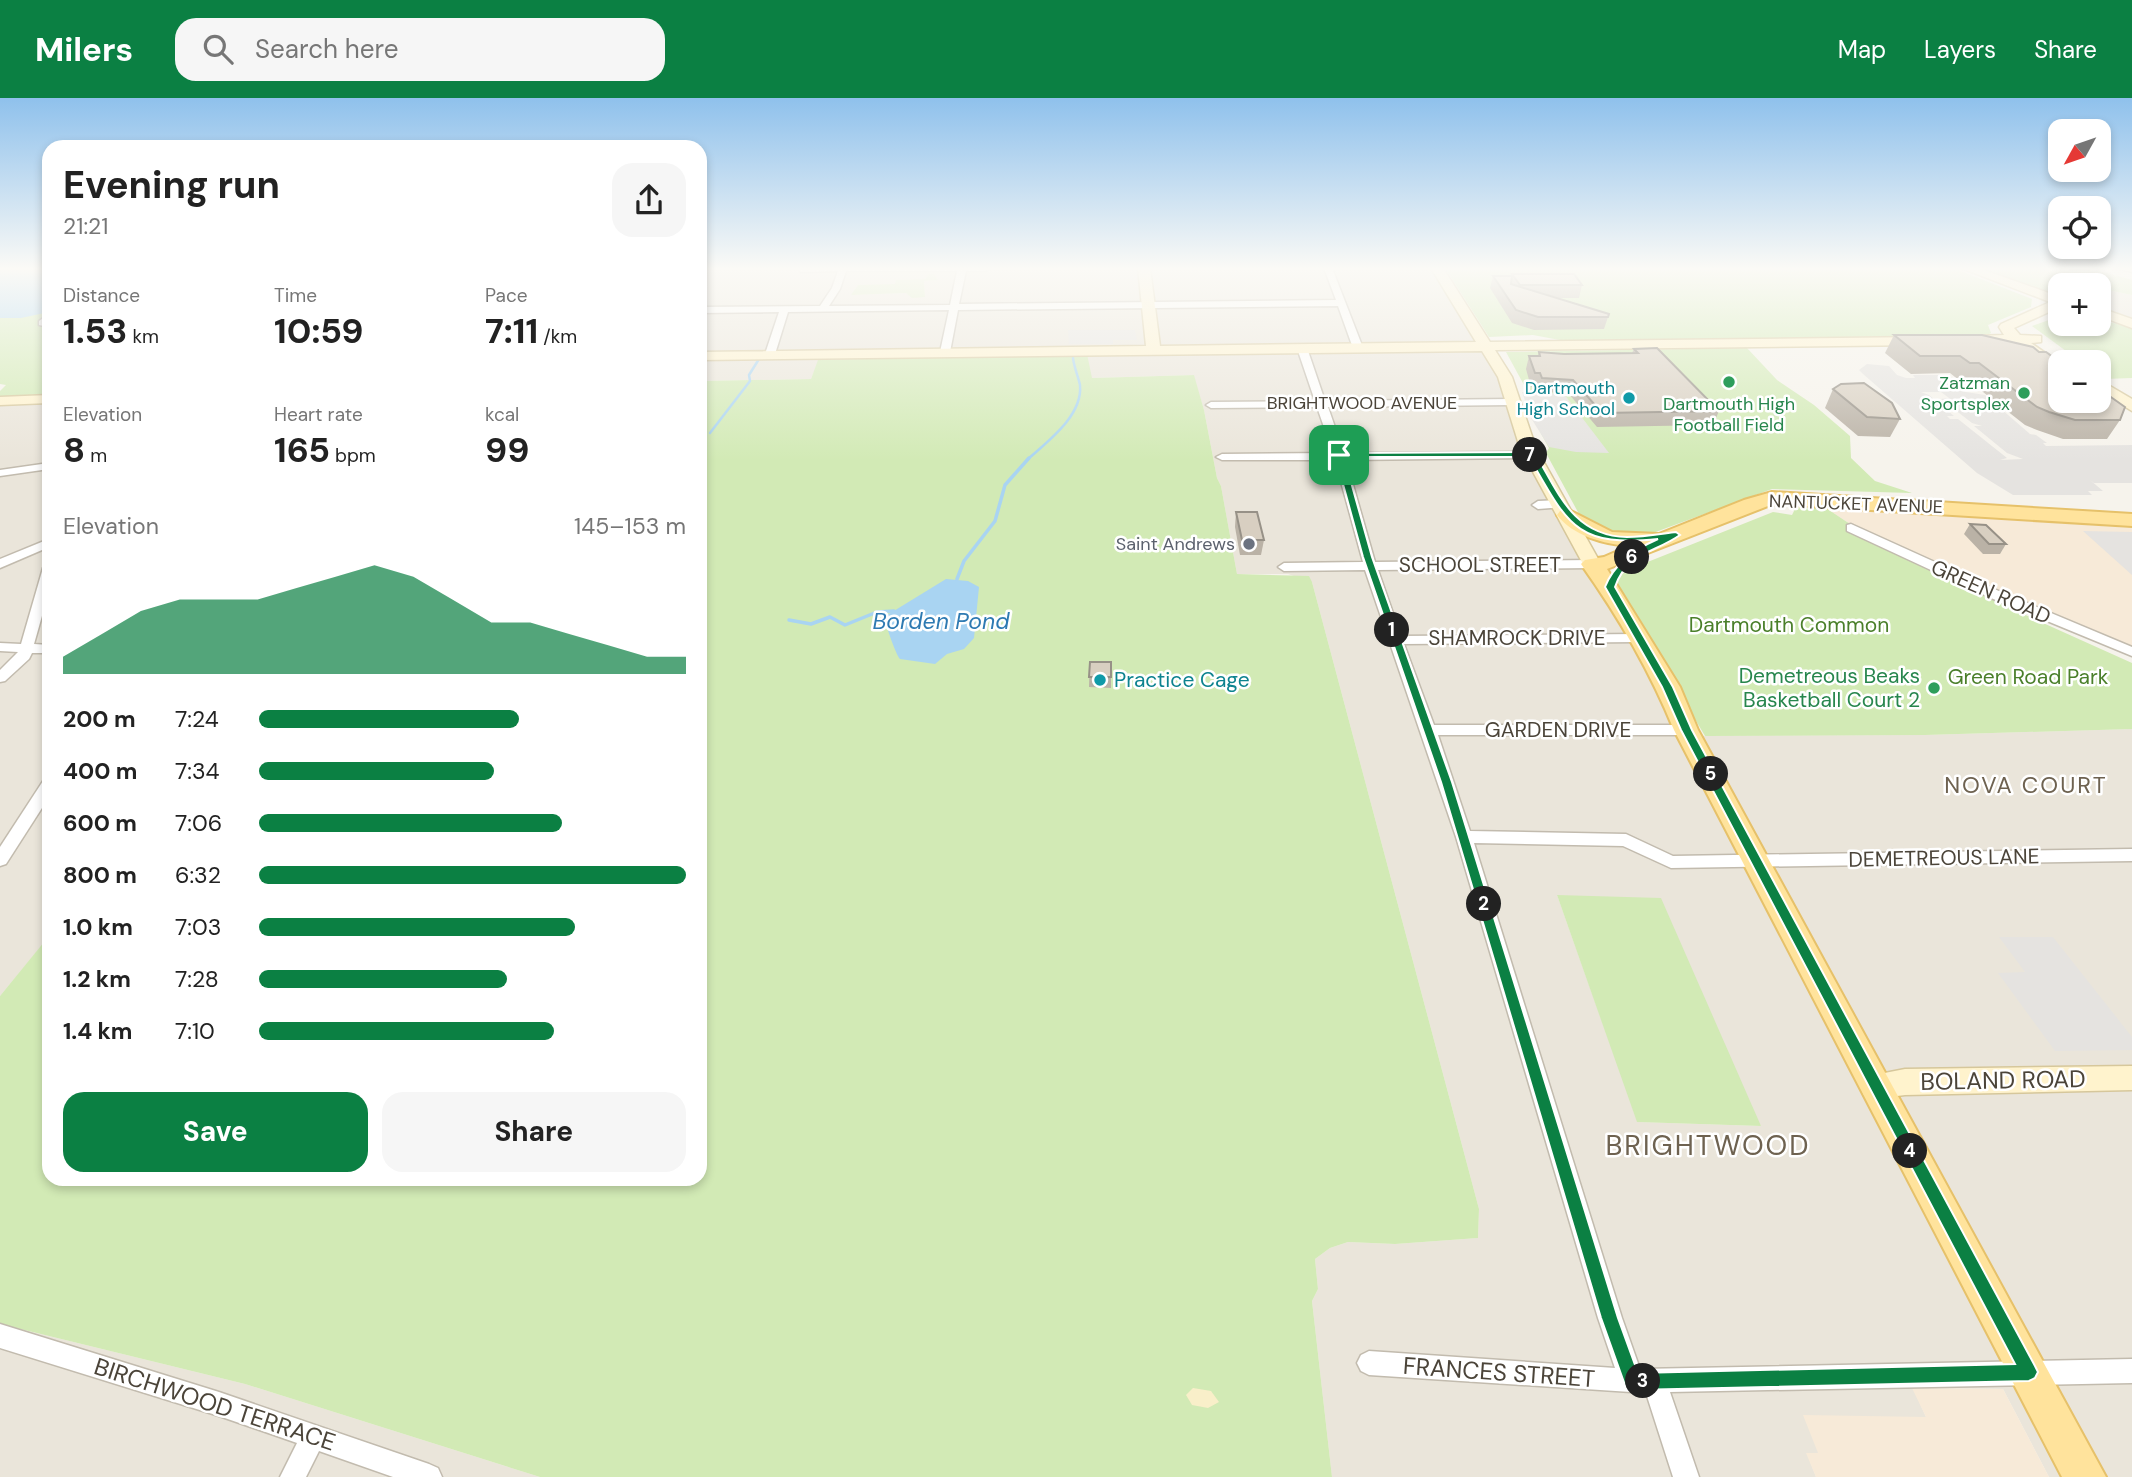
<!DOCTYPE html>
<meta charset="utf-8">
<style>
body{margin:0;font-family:"DM Sans",sans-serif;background:#f6f6f6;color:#222;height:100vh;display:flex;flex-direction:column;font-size:26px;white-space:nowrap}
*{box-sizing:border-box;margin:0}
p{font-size:23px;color:#767676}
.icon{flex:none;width:38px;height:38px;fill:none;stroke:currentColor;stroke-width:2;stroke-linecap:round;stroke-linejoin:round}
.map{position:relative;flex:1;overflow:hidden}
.drawer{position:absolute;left:42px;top:42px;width:665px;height:1046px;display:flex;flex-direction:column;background:#fff;border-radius:21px;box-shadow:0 4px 10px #0003}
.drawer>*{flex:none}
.needle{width:46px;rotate:230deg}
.buttons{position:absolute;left:2048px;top:21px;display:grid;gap:14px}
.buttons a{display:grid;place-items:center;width:63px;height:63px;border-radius:14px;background:#fff;box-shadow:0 4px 10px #0003;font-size:35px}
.pin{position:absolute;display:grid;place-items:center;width:60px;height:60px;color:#fff;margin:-30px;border-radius:14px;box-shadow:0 4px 10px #0006}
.km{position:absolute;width:35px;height:35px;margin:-18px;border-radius:50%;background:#222;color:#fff;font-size:19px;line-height:35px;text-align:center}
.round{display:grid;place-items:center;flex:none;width:74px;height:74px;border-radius:21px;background:#f6f6f6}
.headline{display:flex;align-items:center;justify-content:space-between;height:119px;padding:0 21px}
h1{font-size:38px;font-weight:700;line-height:52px}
.figures{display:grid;grid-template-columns:repeat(3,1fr);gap:10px;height:119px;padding:7px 21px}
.figures div{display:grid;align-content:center}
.figures b{font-size:35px;font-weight:700}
.figures small{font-size:19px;font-weight:400}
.figures p{font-size:19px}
.chart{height:196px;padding:14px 21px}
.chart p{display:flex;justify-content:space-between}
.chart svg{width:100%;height:126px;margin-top:7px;fill:#0b8043;opacity:.7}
.cta{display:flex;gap:14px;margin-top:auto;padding:14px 21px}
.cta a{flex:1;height:80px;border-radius:21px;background:#0b8043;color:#fff;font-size:28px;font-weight:700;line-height:80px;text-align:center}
.cta a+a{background:#f6f6f6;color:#222}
ul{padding:0 21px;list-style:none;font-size:23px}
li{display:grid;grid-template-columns:112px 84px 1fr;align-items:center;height:52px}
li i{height:18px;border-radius:9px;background:#0b8043}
header{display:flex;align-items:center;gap:42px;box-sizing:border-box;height:98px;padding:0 35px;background:#0b8043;color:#fff}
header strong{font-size:33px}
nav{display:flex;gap:38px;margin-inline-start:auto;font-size:24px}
.search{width:490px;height:63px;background:#f6f6f6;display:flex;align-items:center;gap:18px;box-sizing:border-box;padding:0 24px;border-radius:21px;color:#767676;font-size:26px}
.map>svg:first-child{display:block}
</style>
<header>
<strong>Milers</strong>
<div class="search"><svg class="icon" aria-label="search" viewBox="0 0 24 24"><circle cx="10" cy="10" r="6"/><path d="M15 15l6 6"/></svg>Search here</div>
<nav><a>Map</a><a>Layers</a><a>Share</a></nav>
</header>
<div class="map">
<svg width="2132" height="1379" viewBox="0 0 2132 1379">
<rect width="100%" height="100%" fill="#f6f3ec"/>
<g fill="#eae5da" fill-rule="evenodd">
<path d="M 700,170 L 1437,170 L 1488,249 L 1557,400 L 1689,638 L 1925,637 L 2132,631 L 2132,1379 L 2049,1379 L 2003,1291 L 1913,1290 L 1926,1319 L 1819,1355 L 1807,1355 L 1816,1379 L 1332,1379 L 1312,1203 L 1318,1191 L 1315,1161 L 1330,1150 L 1348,1144 L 1395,1146 L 1478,1140 L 1479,1111 L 1312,484 L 1288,476 L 1237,476 L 1221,388 L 1217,380 L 1204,312 L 1193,277 L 1092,280 L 993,257 L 819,262 L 811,281 L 700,283 L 700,200 L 707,197 L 700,190 ZM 925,181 L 937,182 L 924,183 L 925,198 L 906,195 L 851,197 L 896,186 L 896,182 ZM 1557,797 L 1761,1028 L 1760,1028 L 1638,1024 Z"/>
<polygon points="2098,190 2132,197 2132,221 2098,211"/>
<polygon points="49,298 49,839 0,898 0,301"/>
<polygon points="0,1226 245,1286 540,1379 0,1379"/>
</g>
<g fill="#f7ead8">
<polygon points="1826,410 2132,430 2132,550 1921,459 1847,424"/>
<polygon points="1912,1290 2003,1291 2049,1379 1816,1379 1806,1355 1818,1355 1803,1317 1926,1319"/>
</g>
<g fill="#d2eab5">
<polygon points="1445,170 1953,170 2032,201 2031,209 1988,227 1991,235 1987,237 1565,243 1533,237 1489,239"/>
<polygon points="1977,170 2090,170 2132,182 2132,197 2098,190 2098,187 2060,187 2060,198"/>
<polygon points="929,176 934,176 938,182 924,183 925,199 912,200 906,195 851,197 858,187 895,186 896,182 925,181"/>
<polygon points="49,214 49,298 0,301 0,293 6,287 0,286 0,220"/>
<polygon points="2060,218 2060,226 2098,226 2098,221 2132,230 2132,280 2105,281 2098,276 2098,264 2081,264 2032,228"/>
<polygon points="1747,250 1777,282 1814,307 1850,338 1851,360 1875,383 1912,395 1772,391 1642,439 1620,439 1586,429 1546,355 1549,350 1532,319 1524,287 1506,254"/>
<polygon points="1087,256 1092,280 1194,277 1204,312 1217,380 1221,388 1237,476 1309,478 1312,484 1479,1111 1478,1140 1395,1146 1348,1144 1330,1150 1315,1161 1318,1191 1312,1203 1332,1379 540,1379 245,1286 0,1226 0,898 49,838 49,1082 700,1082 700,283 811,281 818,262"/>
<polygon points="1792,409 1826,410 1847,424 2030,508 2021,515 2132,565 2132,631 1925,637 1705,638 1615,486 1622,476 1630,471 1773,414 1792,417 1794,413"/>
<polygon points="1557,797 1661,800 1761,1028 1637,1024"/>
</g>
<polygon fill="#f9efc9" points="1193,1290 1211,1293 1219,1304 1208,1310 1192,1307 1186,1297"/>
<g fill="#e5e3e0" fill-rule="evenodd">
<polygon points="1135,232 1137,242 1113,242 1113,246 1069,246 1068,232"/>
<path d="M 1867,266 L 1889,268 L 1897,277 L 1906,280 L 1915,280 L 1913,277 L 1945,277 L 1966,294 L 1985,297 L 2030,336 L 2036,337 L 2047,345 L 2043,345 L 2046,348 L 2132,347 L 2132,385 L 2094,385 L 2090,382 L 2103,393 L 2088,393 L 2092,397 L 2013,397 L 1977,375 L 1863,276 L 1859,272 ZM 1921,294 L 1941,294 L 1949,300 L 1941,301 L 1972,325 L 1982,328 L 1974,328 L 2007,355 L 2023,361 L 2000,362 L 2007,360 L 1958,321 L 1950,321 L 1947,318 L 1954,318 L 1929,297 Z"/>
<polygon points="1522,294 1564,296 1609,355 1576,354 1549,349 1531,320"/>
<polygon points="2083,433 2132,434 2132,477"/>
<polygon points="1999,839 2053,839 2132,939 2132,952 2055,953 1998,875 2025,874"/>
</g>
<g fill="#a9d4f2">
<polygon points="0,170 49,170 49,214 21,220 0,220"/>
<path d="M 946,481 L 968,483 L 979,489 L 974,540 L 964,551 L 947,556 L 935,566 L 900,561 C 896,557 885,525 884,519 Z"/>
</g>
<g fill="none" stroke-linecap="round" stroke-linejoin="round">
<g stroke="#a9d4f2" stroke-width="2.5">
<polyline points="710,335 750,283 749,277 759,261"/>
<path d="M 1027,362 C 1047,344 1083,318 1080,287 C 1078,278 1074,269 1073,260"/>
</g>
<g stroke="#a9d4f2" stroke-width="3.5">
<polyline points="957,481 964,463 995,423 1005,387 1029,360"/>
<polyline points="789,522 811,526 830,519 845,527 877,514 894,513"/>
</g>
<defs>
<g id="street">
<path d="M 798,170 L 989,170 L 985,173 L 966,173 L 959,206 L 1336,202 L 1324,170 L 1332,170 L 1363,250 L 1358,253 L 1353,250 L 1338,208 L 958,212 L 950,254 L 945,257 L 940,254 L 949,212 L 788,214 L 775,256 L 770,259 L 765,256 L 779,214 L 700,215 L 700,209 L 820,208 L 832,190 L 838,173 L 801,174 ZM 846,173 L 957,173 L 950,207 L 829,208 L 840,191 Z"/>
<polygon points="2123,170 2132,170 2132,174 2124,172"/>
<polygon points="49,216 49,229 39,227 39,223"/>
<polygon points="1302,247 1307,250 1325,303 1512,301 1517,304 1512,307 1328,309 1344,355 1532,354 1538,357 1532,360 1346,362 1375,464 1592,462 1598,466 1592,470 1378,472 1401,538 1638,536 1645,540 1638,544 1404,546 1434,627 1686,627 1693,632 1686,637 1438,637 1470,733 1626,736 1673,758 2132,751 2132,763 1671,770 1623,748 1474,745 1622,1220 1640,1271 2132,1261 2132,1285 1670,1294 1699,1379 1673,1379 1646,1295 1369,1277 1361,1273 1357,1265 1361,1257 1369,1253 1615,1270 1598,1220 1456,739 1365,472 1284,473 1278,469 1284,465 1363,464 1335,362 1222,362 1216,359 1222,356 1333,355 1317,309 1211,310 1206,307 1211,304 1315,303 1297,250"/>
<polygon points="49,365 49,371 0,378 0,372"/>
<polygon points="1560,402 1566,406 1564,409 1538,411 1532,407 1538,403"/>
<polygon points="1851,426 2001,494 2132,549 2132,558 1991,500 1847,433 1847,427"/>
<polygon points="49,441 49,449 0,470 0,461"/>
<polygon points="49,466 49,493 34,546 49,547 49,555 32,555 29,561 5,583 0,584 0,572 18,554 0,553 0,545 21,546 43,470"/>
<polygon points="49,682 49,699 6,766 0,768 0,749 43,683"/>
<polygon points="0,1226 219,1294 429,1366 438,1370 442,1379 393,1379 319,1353 306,1379 280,1379 297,1345 219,1318 0,1250"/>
</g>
<g id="secondary">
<polygon points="1138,170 1150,170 1160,248 1476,244 1431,170 1443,170 1490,244 1921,239 1928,243 1921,247 1495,252 1512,279 1536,350 1601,466 1592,471 1583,466 1520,350 1498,279 1482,253 700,262 700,254 1146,248"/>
<polygon points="1961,170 1978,170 2060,199 2060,209 2014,230 2020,237 2041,238 2041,244 2031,245 2060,265 2060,276 2014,245 1968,245 1966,242 1973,238 2004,237 1999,229 2001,226 2050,204"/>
<polygon points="2106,212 2132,221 2132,230 2105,220 2098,221 2098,213"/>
<polygon points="2098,281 2132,301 2132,313 2098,292"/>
<polygon points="49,297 49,305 0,307 0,299"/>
<polygon points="2132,968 2132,992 1905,997 1874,1001 1864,997 1860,988 1864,979 1905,971"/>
</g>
<path id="primary" d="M 1772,394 L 2132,416 L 2132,428 L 1773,406 L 1607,471 L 1680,589 L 1698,632 L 2106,1379 L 2062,1379 L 1674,632 C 1650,573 1618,518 1581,466 L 1585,462 L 1604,459 L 1629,448 C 1604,446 1573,438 1557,417 L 1560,413 L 1567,411 L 1612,434 L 1659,436 L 1744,402 Z"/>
</defs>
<use href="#street" stroke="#c2bbae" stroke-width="3"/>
<use href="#secondary" stroke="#d6c79b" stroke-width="3"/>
<use href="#primary" stroke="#e6c16a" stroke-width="4"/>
<use href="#street" fill="#fff" fill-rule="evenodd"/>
<use href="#secondary" fill="#fff3cd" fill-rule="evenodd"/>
<use href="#primary" fill="#ffe39c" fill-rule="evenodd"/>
</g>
<g fill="#bab2a6">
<polygon points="1512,176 1582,187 1579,200 1556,200 1608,219 1604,231 1534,232 1512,225 1490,190 1493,178 1511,178"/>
<polygon points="1894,237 1982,237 2120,322 2107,341 2063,341 2037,332 2025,327 1969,283 1960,283 1950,275 1911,276 1885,255"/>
<polygon points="1634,251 1719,313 1713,327 1597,329 1569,296 1538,293 1536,289 1531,289 1526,271 1529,258 1538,258 1539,254 1564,256 1632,255"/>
<polygon points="1833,291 1900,321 1890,339 1858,338 1825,310"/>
<polygon points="1236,414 1264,442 1261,457 1240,457 1235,429"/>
<polygon points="1970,426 2006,446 2000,456 1983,456 1964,436"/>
<polygon points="1090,564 1111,564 1111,590 1089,589"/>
</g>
<g fill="#d8cfc1" stroke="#979187" stroke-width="2">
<polygon points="1512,176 1574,176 1582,187 1520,187"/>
<polygon points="1493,178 1512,178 1511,186 1609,216 1608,219 1538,219 1516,212"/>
<polygon points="1894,237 1982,237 2033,249 2039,254 2046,254 2060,264 2060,303 2098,303 2098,290 2125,309 2120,322 2075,322 2049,314 2037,309 1979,265 1970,265 1960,258 1920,258"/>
<polygon points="1657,250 1719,313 1602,315 1573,282 1542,280 1540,275 1535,275 1529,258 1540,258 1539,254 1564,256 1638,255 1634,251"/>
<polygon points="1864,285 1892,305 1900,321 1867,319 1833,291 1841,286"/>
<polygon points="1236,414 1257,414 1264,442 1242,442"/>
<polygon points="1970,426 1986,427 2006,446 1989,446"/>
<polygon points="1090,564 1111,564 1111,579 1089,579"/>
</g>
<linearGradient id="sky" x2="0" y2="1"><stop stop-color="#8fc1ec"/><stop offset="0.47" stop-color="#fbfaf6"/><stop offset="1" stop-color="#fbfaf6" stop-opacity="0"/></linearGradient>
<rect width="2132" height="363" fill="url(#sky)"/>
<path fill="#0b8043" stroke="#fff" stroke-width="2" fill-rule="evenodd" d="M 1532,354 L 1536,357 C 1559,396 1574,438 1627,439 C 1643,439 1660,436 1676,434 L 1680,437 C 1655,455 1627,454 1615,489 L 1673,589 L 1692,632 L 2035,1268 L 2038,1274 L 2035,1280 L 2029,1283 L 1632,1292 L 1626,1290 L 1601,1220 L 1441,684 L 1363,459 L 1335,357 L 1339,355 ZM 1344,359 L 1529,359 C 1567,424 1574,450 1658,441 C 1635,451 1614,465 1605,489 L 1662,589 L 1681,632 L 2015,1266 L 1638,1275 L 1618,1220 L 1452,684 L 1372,459 Z"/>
<g fill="#2e9e5b" stroke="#fff" stroke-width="2.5">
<circle cx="1729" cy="284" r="7"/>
<circle cx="2024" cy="295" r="7"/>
<circle cx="1934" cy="590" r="7"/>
</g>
<g fill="#0f9aa8" stroke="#fff" stroke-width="2.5">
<circle cx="1629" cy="300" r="7"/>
<circle cx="1100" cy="582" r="7"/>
</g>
<circle fill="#6b7280" stroke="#fff" stroke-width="2.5" cx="1249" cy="446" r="7"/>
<g text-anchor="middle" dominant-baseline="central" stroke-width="5" stroke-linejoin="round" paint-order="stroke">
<g font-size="18" fill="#27864d" stroke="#fff" text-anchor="end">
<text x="2010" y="285">Zatzman<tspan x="2010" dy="21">Sportsplex</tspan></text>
<text x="1729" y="306" text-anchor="middle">Dartmouth High<tspan x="1729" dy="21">Football Field</tspan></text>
</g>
<g font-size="18" fill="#0d838f" stroke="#fff" text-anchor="end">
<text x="1615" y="290">Dartmouth<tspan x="1615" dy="21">High School</tspan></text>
</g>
<g font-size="18" fill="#4b4439" stroke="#fff">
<text x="1362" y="305">BRIGHTWOOD AVENUE</text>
<text transform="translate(1856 406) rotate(2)">NANTUCKET AVENUE</text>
</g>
<g font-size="18" fill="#5b616d" stroke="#fff" text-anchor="end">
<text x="1235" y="446">Saint Andrews</text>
</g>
<g font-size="21" fill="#4b4439" stroke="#fff">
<text x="1480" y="467">SCHOOL STREET</text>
<text transform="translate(1991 494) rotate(24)">GREEN ROAD</text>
<text x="1517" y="540">SHAMROCK DRIVE</text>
<text x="1558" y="632">GARDEN DRIVE</text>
<text transform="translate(1944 760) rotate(-1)">DEMETREOUS LANE</text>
</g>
<g font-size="21" fill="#4a7f2a" stroke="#fff">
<text x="1789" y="527">Dartmouth Common</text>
<text x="2028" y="579">Green Road Park</text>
</g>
<g font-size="21" fill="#27864d" stroke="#fff" text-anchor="end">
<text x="1920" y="578">Demetreous Beaks<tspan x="1920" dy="24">Basketball Court 2</tspan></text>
</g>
<g font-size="21" fill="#0d838f" stroke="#fff" text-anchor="start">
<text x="1114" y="582">Practice Cage</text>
</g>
<g font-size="23" font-style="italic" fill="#2e7ab2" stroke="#fff">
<text x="941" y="523">Borden Pond</text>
</g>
<g font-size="23" letter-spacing="2" fill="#6e6250" stroke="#fff">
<text x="2026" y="687">NOVA COURT</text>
</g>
<g font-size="24" fill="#4b4439" stroke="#fff">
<text transform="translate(2003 982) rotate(-1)">BOLAND ROAD</text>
<text transform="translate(1499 1274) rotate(4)">FRANCES STREET</text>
<text transform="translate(215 1306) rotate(18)">BIRCHWOOD TERRACE</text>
</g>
<g font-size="28" letter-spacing="2" fill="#6e6250" stroke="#fff">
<text x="1708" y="1047">BRIGHTWOOD</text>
</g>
</g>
</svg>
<div class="buttons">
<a><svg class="needle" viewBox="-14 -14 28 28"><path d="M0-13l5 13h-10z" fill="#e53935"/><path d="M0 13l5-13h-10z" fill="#767676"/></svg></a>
<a><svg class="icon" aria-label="locate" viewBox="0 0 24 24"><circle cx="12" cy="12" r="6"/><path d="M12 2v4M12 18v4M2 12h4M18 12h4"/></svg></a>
<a>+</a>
<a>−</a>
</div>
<div class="pin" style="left:1339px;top:357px;background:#1e9e55"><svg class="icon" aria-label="arrive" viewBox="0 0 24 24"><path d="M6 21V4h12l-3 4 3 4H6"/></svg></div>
<b class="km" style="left:1392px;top:532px">1</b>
<b class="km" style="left:1484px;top:806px">2</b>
<b class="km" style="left:1643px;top:1283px">3</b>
<b class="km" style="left:1910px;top:1053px">4</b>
<b class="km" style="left:1711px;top:676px">5</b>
<b class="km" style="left:1632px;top:459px">6</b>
<b class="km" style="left:1530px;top:357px">7</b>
<section class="drawer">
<div class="headline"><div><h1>Evening run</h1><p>21:21</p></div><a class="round"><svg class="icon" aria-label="share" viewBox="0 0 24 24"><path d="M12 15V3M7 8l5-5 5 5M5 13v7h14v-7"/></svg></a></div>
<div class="figures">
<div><p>Distance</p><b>1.53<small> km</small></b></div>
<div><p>Time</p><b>10:59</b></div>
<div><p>Pace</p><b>7:11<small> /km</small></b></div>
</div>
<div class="figures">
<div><p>Elevation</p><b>8<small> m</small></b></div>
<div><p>Heart rate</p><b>165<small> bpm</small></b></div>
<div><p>kcal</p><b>99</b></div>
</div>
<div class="chart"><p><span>Elevation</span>145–153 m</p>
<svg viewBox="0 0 160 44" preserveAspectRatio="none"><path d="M0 44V38L10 30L20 22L30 18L40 18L50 18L60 14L70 10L80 6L90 10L100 18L110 26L120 26L130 30L140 34L150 38L160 38V44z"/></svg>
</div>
<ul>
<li><b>200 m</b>7:24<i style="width:61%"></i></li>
<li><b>400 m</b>7:34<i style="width:55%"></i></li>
<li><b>600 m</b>7:06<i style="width:71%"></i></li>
<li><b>800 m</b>6:32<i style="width:100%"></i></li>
<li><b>1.0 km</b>7:03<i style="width:74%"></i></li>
<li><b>1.2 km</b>7:28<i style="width:58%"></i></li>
<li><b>1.4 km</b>7:10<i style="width:69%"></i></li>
</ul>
<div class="cta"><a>Save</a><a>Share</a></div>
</section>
</div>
